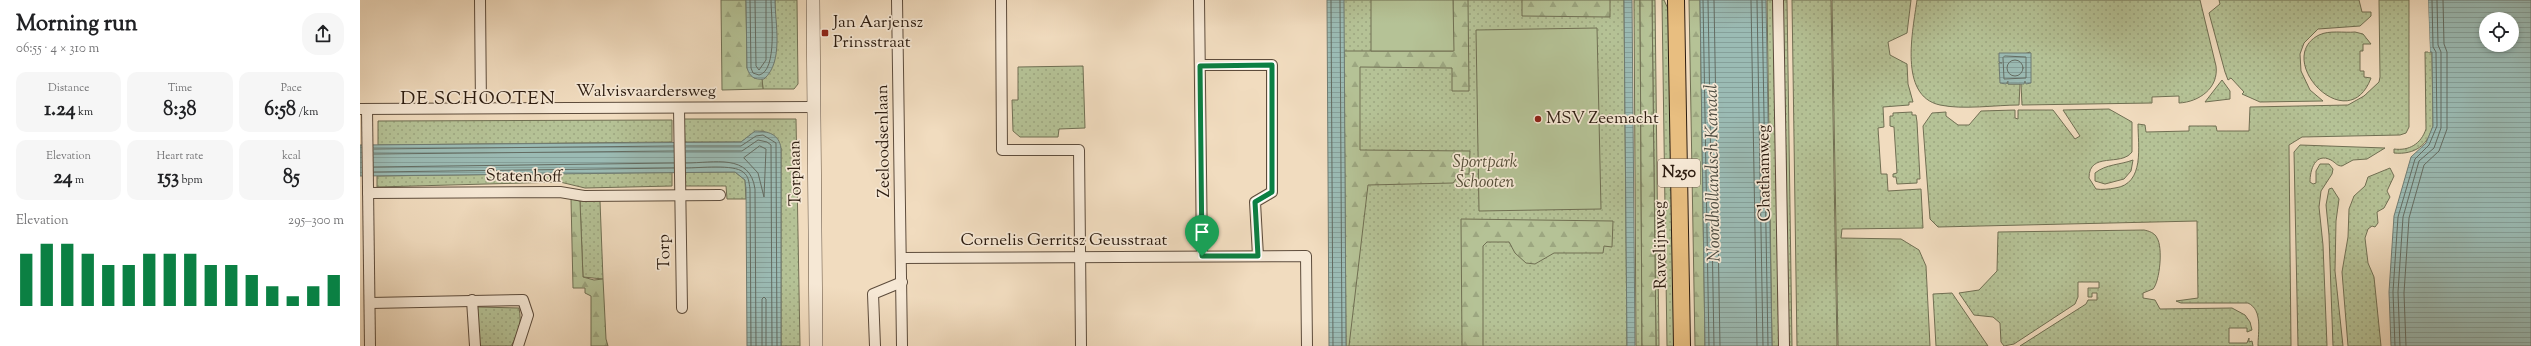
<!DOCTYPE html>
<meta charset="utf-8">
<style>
body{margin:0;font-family:"Sorts Mill Goudy",serif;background:#f6f6f6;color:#202124;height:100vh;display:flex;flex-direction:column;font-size:15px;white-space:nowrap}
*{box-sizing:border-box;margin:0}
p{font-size:13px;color:#757577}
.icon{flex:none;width:22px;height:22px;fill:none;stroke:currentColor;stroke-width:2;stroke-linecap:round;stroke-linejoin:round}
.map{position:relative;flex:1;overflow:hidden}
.details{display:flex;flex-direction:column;background:#fff;width:360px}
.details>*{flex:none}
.tools{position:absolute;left:2119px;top:12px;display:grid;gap:8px}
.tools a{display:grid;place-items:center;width:40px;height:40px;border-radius:50%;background:#fff;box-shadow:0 2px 6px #0003;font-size:20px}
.pin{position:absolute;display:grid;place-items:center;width:34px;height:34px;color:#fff;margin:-41px -17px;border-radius:50% 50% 50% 0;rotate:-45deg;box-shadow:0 0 4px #0007}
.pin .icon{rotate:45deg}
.round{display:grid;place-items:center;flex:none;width:42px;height:42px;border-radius:16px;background:#f6f6f6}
.summary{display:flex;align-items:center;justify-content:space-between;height:68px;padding:0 16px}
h1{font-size:22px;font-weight:800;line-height:30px}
.metrics{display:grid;grid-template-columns:repeat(3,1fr);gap:6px;height:68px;padding:4px 16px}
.metrics div{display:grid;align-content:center;border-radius:10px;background:#f6f6f6;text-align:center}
.metrics b{font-size:20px;font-weight:800}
.metrics small{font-size:11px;font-weight:400}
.metrics p{font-size:11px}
.chart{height:112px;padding:8px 16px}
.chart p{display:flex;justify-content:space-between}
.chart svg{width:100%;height:72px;margin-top:4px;stroke:#0b8043;stroke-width:6}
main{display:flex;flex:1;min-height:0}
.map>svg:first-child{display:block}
</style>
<main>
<section class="details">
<div class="summary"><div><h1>Morning run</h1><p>06:55 · 4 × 310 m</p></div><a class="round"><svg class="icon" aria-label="share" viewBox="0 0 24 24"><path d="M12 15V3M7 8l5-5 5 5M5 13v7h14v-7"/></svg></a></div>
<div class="metrics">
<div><p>Distance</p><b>1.24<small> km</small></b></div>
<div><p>Time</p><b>8:38</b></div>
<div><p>Pace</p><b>6:58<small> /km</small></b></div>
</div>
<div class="metrics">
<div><p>Elevation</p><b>24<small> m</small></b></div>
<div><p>Heart rate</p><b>153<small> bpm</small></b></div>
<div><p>kcal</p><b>85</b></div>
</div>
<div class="chart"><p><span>Elevation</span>295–300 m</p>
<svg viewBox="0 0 160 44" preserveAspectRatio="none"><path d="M5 44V12M15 44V6M25 44V6M35 44V12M45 44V19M55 44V19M65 44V12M75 44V12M85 44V12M95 44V19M105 44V19M115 44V25M125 44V32M135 44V38M145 44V32M155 44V25"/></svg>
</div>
</section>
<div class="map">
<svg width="2171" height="346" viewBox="0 0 2171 346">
<defs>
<pattern id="grass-dots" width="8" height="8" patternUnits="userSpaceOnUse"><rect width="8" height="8" fill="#b5c296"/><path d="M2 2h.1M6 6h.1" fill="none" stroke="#9ca680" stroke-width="1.8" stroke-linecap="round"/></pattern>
<pattern id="forest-firs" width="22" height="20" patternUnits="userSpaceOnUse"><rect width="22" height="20" fill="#b5c296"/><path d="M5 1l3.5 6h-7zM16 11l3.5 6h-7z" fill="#9ca680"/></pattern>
<pattern id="water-rules" width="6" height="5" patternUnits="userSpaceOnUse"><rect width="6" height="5" fill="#9bbbb4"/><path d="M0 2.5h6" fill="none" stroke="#86a09a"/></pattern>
</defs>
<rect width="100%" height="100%" fill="#f1dcbf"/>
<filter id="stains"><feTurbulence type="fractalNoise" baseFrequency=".005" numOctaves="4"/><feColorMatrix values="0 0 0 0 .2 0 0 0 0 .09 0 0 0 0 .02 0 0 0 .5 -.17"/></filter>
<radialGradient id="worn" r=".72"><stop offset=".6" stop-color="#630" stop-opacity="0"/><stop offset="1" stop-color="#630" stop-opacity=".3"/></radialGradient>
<g fill="url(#grass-dots)" stroke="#706f53">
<polygon points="415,0 437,0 438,84 434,89 403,89 402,79 415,49"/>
<polygon points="982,0 1264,0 1267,346 986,346"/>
<polygon points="1274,0 1280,0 1282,346 1276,346"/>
<polygon points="1292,0 1295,0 1299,346 1296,346"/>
<polygon points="1302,0 1304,0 1309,11 1314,346 1307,346"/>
<polygon points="1407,0 1413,0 1419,346 1412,346"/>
<polygon points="1423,0 1427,0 1432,346 1429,346"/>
<polygon points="1432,0 1471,0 1477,346 1437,346"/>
<polygon points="1472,0 1551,0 1547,33 1528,42 1530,55 1547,64 1548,84 1553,102 1549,102 1549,105 1523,107 1524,127 1518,128 1521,174 1527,174 1528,191 1561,189 1563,228 1482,229 1481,238 1541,239 1559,250 1566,266 1570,346 1478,346"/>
<path d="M 1557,0 L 1840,0 L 1856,66 C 1859,88 1839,102 1819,103 L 1819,96 L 1792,97 L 1792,103 L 1662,105 L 1661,84 L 1665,81 L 1670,52 L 1639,63 L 1648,84 L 1660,84 L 1659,105 C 1636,105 1603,110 1580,105 C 1538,96 1553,30 1557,0 Z"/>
<polygon points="1859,0 1999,0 2002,12 2011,12 2011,16 2000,26 1958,29 1944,43 1940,54 1941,71 1950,90 1963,101 1900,102 1882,94 1884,92 1871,78 1868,80 1865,72 1849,13 1860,4"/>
<path d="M 2019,0 L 2049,0 L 2049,127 L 2046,133 L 2040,135 L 1942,137 L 1929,145 L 1931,346 L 1898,346 C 1898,332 1903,310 1888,303 L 1821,303 L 1816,301 L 1838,298 L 1837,221 L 1578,227 L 1570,219 L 1563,126 L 1572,113 L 1586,112 L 1586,116 L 1598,125 L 1609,125 L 1621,111 L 1655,110 L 1655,118 L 1658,119 L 1658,110 L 1693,110 L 1715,139 L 1720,136 L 1703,110 L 1749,109 L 1772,122 L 1772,152 C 1761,167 1729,151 1729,178 L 1736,189 C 1742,190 1749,189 1755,188 C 1785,184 1778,146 1778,124 L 1785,125 L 1786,132 L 1829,131 L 1829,126 L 1856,126 L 1857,131 L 1889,131 L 1890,107 L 1988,105 L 2004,96 L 2019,82 L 2020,77 Z"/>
<path d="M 1995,32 L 2003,34 L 2011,44 L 2003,44 L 2003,51 L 2000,51 L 2000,71 L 2004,71 L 2004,77 L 2011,78 C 1988,140 1912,59 1959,35 C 1969,30 1984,33 1995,32 Z"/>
<path d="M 2065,52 L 2072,52 L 2073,126 C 2068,145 2055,155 2034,153 L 2034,149 C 2049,151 2061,144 2066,129 Z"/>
<polygon points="723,66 725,128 699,129 698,137 660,137 653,131 652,100 658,100 658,67"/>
<polygon points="1862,80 1870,91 1870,99 1845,102"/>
<polygon points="1552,112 1552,115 1556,115 1557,122 1560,179 1557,179 1557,183 1537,184 1536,177 1533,177 1533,174 1537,173 1534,127 1530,126 1530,116 1533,116 1533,113"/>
<polygon points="324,119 436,119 440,346 421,346 421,148 404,131 395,132 381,142 325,142"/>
<polygon points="312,120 312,142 18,145 18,121"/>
<path d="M 1940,145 L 2025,148 L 2007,159 L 1993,160 L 1982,166 C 1977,166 1976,163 1971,160 C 1955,152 1950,170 1950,182 L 1953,184 L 1956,183 L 1956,171 L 1960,164 L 1969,164 L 1973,169 L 1972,174 L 1961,191 L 1959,207 L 1963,245 L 1967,346 L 1938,346 L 1934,152 Z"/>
<path d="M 1773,160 L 1771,171 L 1764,179 L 1745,184 L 1735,181 L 1735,173 C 1746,164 1760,165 1773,160 Z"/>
<polygon points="2030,168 2034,176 2027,191 2030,197 2024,208 2017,212 2018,223 2015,227 2012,226 2008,229 2005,238 2008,263 2014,277 2021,346 1988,346 1982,272 1988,237 1989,209 1994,196 2005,186 2008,177"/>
<polygon points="312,172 312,186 225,188 200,182 17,187 17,176"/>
<polygon points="325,172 375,172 385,180 386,199 367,199 366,186 325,186"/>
<polygon points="1972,188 1979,199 1976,221 1975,271 1983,346 1973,346 1969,235 1966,205 1969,189"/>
<polygon points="220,201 240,201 243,279 223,277"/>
<path d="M 1784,230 C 1789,231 1795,233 1797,238 C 1803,247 1800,281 1793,289 L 1783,293 L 1783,298 L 1795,300 L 1800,309 L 1872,308 L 1885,315 L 1890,322 L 1892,330 L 1887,332 L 1887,328 L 1869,328 L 1869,343 L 1887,343 L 1889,338 L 1889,342 L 1892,341 L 1893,346 L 1660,346 L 1726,304 L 1728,300 L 1737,300 L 1737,293 L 1732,293 L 1732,297 L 1728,297 L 1728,288 L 1739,288 L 1739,282 L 1718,282 L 1718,297 L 1715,304 L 1654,344 L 1644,346 L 1641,342 L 1640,323 L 1633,317 L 1614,315 L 1599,293 L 1619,290 L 1637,271 L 1638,232 Z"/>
<polygon points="1592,293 1628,346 1576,346 1573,294"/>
<path d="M 117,307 L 159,308 C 162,323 159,333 151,346 L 118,346 Z"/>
</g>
<g fill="url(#forest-firs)" stroke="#706f53">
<polygon points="361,0 386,0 387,68 394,78 402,79 403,89 362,90"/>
<polygon points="1093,0 1108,0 1109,91 1092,91 1092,68 1000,67 1000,150 1110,151 1109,174 1100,174 1093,183 1008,185 989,346 986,346 984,51 1093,51"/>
<polygon points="1162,0 1250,0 1250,17 1162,16"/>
<polygon points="1280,0 1292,0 1296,346 1282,346"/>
<polygon points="1329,0 1340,0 1345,346 1335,346"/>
<polygon points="211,199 220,201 223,277 234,280 243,279 246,339 248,346 231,346 231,296 225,293 225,288 213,288"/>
<polygon points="1101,219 1253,221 1252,247 1244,246 1243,253 1194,253 1175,264 1166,263 1155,253 1149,242 1127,242 1123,246 1123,346 1102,346"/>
</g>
<g fill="#b5c296" stroke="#706f53">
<polygon points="1011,0 1093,0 1094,51 1011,51"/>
<polygon points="1237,28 1241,209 1119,211 1116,30"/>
</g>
<g fill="url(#water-rules)" stroke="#6f7b72" fill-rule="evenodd">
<path d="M 386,0 L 415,0 C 415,23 424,62 404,79 C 394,80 390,77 387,68 Z"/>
<polygon points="967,0 984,0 986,346 969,346"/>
<polygon points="1264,0 1272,0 1275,346 1267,346"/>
<polygon points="1340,0 1406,0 1412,346 1345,346"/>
<path d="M 2068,0 L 2171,0 L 2171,346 L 2031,346 L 2029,292 L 2034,216 L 2051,157 L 2066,143 L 2073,126 L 2072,52 L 2070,52 ZM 2126,19 L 2152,19 L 2152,45 L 2126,45 Z"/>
<polygon points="1639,53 1671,53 1671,83 1666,84 1665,81 1664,84 1648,84 1648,81 1646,84 1640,83 1639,63 1642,63 1639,62"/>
<path d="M 395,131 C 408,131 419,134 421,148 L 421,346 L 387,346 L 386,189 L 385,180 L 375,172 L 0,176 L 0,145 L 381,142 Z"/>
</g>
<polygon fill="#f1dcbf" points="2066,0 2068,0 2070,52 2068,52"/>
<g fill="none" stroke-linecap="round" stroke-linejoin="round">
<g stroke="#646c62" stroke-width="1">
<path d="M 390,0 L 391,68 L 393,73 L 399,75 C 418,71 411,15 411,0"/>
<polyline points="395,0 396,66 399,70 406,60 406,0"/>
<polyline points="971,0 973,346"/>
<polyline points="980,0 982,346"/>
<polyline points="1343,0 1349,346"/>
<polyline points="1348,0 1354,346"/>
<polyline points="1354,0 1360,346"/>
<polyline points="1391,0 1397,346"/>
<polyline points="1397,0 1403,346"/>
<polyline points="1402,0 1408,346"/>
<polygon points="1645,56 1666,57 1666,78 1644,79 1643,58"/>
<circle cx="1655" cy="68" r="8"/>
<polyline points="326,146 381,146 396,136 403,135 416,143 417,346"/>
<polygon points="400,146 406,149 404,197 398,173 384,158"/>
<polyline points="14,149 314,146"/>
<polyline points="326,151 382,151 398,140 407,142 411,145 412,346"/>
<polyline points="14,154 314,151"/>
<path d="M 326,163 C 354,163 390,153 395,189 L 396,346"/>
<polyline points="14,167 314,163"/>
<path d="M 326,168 C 339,168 374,164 383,172 C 389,176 389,183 390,189 L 391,346"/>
<polyline points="14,172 314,168"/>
<polyline points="402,346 402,299 404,297 406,299 406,346"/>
<polyline points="2035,346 2033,292 2038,217 2055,159 2069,145 2077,126 2076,52 2073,47 2072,0"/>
<polyline points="2040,346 2038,292 2043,217 2059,161 2074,148 2081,128 2081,52 2078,45 2077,0"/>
<polyline points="2046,346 2044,293 2049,218 2064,165 2079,151 2087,129 2087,52 2084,44 2083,0"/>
</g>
<defs>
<g id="minor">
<polyline points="120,0 121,108"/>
<polyline points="537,0 542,346"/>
<polyline points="641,0 642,150 719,150 721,346"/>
<polyline points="839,0 842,256"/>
<polyline points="1418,0 1424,346"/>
<polyline points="840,65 912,65 912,192 895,202 898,256"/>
<polyline points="319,108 322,308"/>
<polyline points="0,109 453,107"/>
<polyline points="7,109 10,346"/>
<polyline points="8,193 200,192 224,196 360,195"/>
<polyline points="541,258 946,256 947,346"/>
<polyline points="112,300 115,346"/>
<polyline points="10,303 163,300 168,315 158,346"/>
<polyline points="515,346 513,294 542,282"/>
</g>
<polyline id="tertiary" points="453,0 456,346"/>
<polyline id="primary" points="1316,0 1322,346"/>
</defs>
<use href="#minor" stroke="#5d4c3c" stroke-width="12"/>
<use href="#tertiary" stroke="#5d4c3c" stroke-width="14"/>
<use href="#primary" stroke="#2c1c10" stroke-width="18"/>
<use href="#minor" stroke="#f6e8d5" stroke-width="10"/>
<use href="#tertiary" stroke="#f6e8d5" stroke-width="13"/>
<use href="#primary" stroke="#e8be80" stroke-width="16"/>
</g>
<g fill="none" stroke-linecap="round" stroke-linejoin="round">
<defs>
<polygon id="route" points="912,65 912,192 895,202 898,256 842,256 840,66"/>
</defs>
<use href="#route" stroke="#fff" stroke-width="8"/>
<use href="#route" stroke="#0b8043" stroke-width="5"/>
</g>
<g fill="#8f2418" stroke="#f6e8d5" stroke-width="1.5">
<rect x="461" y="29" width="8" height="8" rx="2"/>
<circle cx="1178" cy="119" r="4"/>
</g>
<g text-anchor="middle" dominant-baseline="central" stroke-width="3.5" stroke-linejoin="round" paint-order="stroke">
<rect fill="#f6e8d5" stroke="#69594b" stroke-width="1" x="1298" y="159" width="42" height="28" rx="3"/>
<g font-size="16" font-weight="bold" fill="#2c1c10">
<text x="1319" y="173">N250</text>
</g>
<g font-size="17" fill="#2c1c10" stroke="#f6e8d5" text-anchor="start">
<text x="473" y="23">Jan Aarjensz<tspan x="473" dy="20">Prinsstraat</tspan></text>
<text x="1186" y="119">MSV Zeemacht</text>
</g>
<g font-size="17" fill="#2c1c10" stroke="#f6e8d5">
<text x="286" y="92">Walvisvaardersweg</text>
<text transform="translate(524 141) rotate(-91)">Zeeloodsenlaan</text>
<text transform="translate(436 173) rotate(-91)">Torplaan</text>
<text transform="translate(1405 173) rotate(-91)">Chathamweg</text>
<text transform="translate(164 177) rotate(1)">Statenhoff</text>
<text x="704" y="241">Cornelis Gerritsz Geusstraat</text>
<text transform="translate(1301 245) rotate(-91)">Ravelijnweg</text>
<text transform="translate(305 252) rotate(-91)">Torp</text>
</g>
<g font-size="17" font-style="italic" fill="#554e38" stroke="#f6e8d5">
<text x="1125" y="163">Sportpark<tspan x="1125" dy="20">Schooten</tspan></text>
</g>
<g font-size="18" font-style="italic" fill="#4d4c41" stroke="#f6e8d5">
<text transform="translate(1354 173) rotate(-91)">Noordhollandsch Kanaal</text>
</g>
<g font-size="19" letter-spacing="1" fill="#2c1c10" stroke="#f6e8d5">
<text x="118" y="99">DE SCHOOTEN</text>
</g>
</g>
<rect width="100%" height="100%" filter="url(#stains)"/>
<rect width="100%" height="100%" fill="url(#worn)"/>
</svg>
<div class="tools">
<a><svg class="icon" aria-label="locate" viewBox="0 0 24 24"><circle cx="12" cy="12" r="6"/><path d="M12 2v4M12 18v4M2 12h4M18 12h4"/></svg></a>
</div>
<div class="pin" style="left:842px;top:256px;background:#1e9e55"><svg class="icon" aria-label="arrive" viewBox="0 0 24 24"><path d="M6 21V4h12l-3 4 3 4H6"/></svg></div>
</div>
</main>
